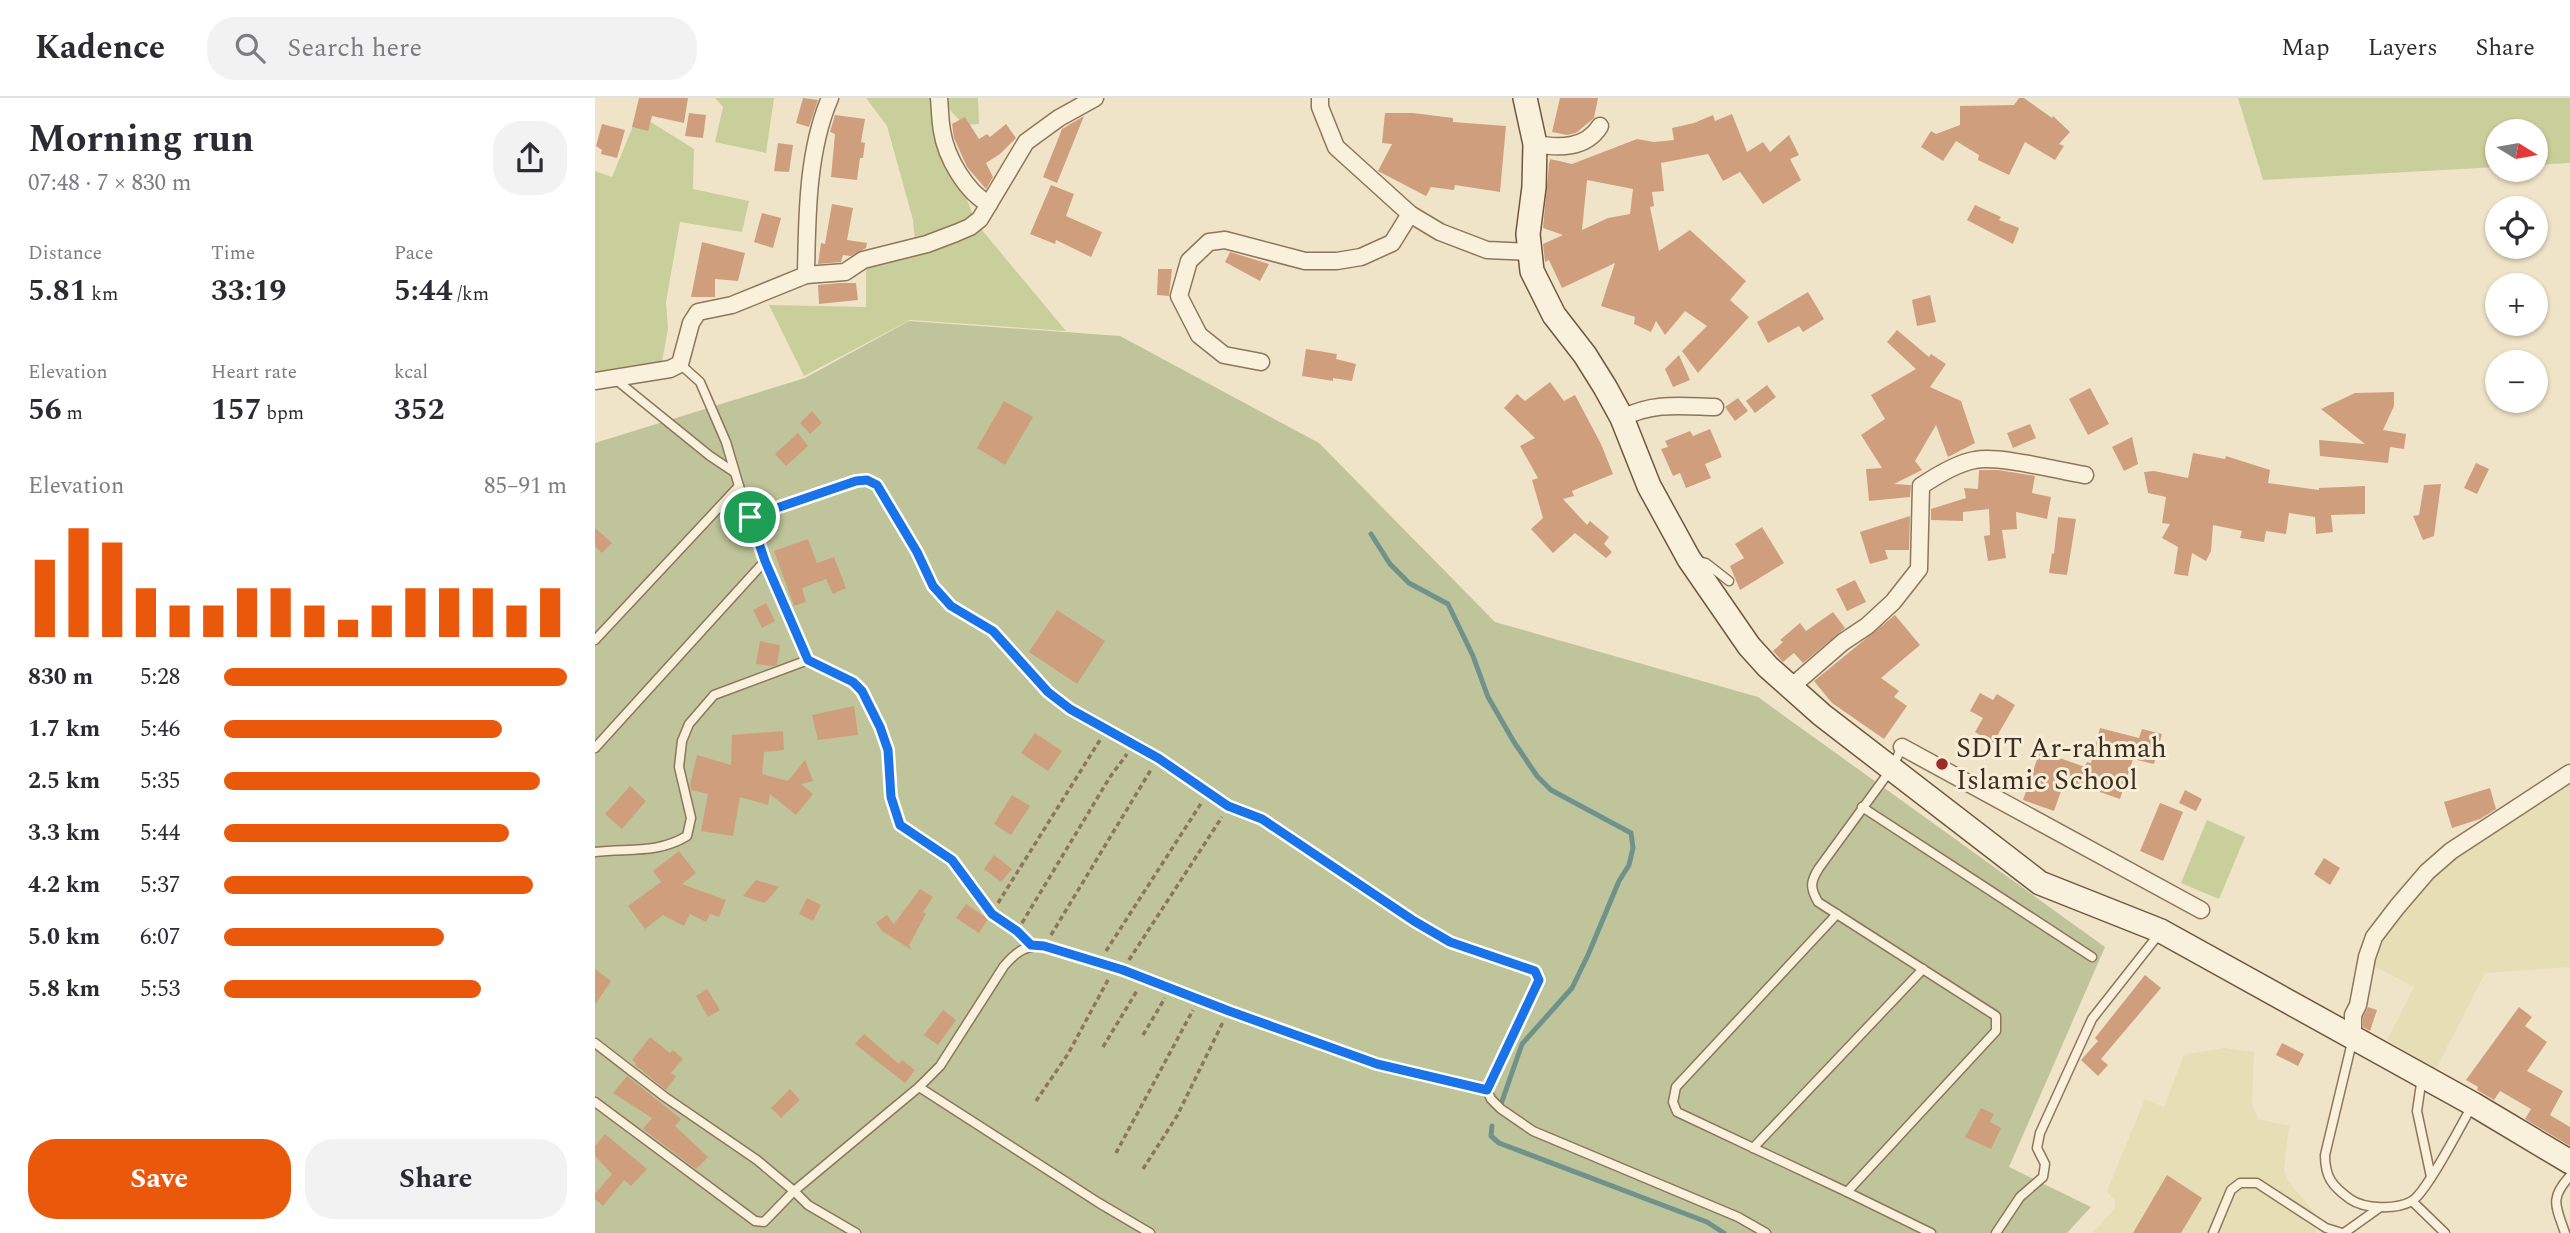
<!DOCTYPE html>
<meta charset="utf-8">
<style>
body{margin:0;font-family:Spectral,serif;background:#f2f2f3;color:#2b2b33;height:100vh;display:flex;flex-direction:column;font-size:26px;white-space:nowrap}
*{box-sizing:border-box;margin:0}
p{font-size:23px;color:#7c7c81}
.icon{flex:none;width:38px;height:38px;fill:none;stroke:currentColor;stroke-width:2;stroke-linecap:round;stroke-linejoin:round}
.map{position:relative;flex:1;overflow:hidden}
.sheet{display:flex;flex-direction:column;background:#fff;width:595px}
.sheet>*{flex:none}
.needle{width:46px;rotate:101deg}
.controls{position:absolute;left:1890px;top:21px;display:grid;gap:14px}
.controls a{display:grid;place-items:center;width:63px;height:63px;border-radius:50%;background:#fff;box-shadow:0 2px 5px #0004;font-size:35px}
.pin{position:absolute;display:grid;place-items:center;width:60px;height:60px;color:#fff;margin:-30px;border:4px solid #fff;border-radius:50%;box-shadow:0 2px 7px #0007}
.round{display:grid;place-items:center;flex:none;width:74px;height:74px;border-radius:28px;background:#f2f2f3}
.overview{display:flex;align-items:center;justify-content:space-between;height:119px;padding:0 28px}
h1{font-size:38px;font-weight:700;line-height:52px}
.figures{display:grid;grid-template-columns:repeat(3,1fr);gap:10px;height:119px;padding:7px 28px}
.figures div{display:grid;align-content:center}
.figures b{font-size:30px;font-weight:700}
.figures small{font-size:19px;font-weight:400}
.figures p{font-size:19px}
.chart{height:196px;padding:14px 28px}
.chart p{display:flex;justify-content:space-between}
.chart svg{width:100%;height:126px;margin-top:7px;stroke:#ea580c;stroke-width:6}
.button{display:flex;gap:14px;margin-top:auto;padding:14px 28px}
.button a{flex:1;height:80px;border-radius:28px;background:#ea580c;color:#fff;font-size:28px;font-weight:700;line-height:80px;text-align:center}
.button a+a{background:#f2f2f3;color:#2b2b33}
ul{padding:0 28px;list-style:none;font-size:23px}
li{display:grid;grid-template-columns:112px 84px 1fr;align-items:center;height:52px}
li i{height:18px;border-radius:9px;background:#ea580c}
header{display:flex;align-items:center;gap:42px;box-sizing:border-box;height:98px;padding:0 35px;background:#fff;border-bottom:2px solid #e1e1e2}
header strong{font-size:33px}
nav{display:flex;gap:38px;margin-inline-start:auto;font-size:24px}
.search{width:490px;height:63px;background:#f2f2f3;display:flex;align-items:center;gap:18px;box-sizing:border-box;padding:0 24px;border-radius:28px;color:#7c7c81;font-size:26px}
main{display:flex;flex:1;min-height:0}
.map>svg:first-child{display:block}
</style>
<header>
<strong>Kadence</strong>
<div class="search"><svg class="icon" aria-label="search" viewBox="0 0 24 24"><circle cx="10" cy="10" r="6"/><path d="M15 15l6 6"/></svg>Search here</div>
<nav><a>Map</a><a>Layers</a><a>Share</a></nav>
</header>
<main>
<section class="sheet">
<div class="overview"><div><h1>Morning run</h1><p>07:48 · 7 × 830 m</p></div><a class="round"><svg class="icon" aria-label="share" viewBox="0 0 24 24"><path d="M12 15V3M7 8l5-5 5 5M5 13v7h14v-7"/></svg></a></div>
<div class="figures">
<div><p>Distance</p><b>5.81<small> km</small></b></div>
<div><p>Time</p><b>33:19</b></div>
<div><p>Pace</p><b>5:44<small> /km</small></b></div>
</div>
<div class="figures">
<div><p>Elevation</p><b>56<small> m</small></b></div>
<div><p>Heart rate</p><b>157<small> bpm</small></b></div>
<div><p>kcal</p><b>352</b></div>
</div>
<div class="chart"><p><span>Elevation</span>85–91 m</p>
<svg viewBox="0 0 160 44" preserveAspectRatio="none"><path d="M5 44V17M15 44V6M25 44V11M35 44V27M45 44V33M55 44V33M65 44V27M75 44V27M85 44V33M95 44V38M105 44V33M115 44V27M125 44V27M135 44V27M145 44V33M155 44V27"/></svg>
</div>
<ul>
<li><b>830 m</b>5:28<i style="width:100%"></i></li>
<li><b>1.7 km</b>5:46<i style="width:81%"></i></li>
<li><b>2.5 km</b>5:35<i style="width:92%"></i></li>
<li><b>3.3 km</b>5:44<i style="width:83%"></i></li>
<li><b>4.2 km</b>5:37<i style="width:90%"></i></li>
<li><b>5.0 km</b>6:07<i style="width:64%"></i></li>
<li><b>5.8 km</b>5:53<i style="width:75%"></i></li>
</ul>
<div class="button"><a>Save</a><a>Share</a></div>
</section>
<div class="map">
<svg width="1975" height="1135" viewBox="0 0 1975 1135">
<rect width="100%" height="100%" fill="#f0e4c8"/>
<g fill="#e6deb5">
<polygon points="1975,685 1975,869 1890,875 1841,971 1792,942 1819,889 1777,867 1782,847 1808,807 1852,765 1918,717"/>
<polygon points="1629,950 1659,954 1657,1006 1663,1021 1694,1028 1689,1072 1693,1083 1719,1114 1721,1135 1498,1135 1519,1111 1520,1103 1512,1093 1550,1001 1569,1009 1589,957"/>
</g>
<g fill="#c9cf9b">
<polygon points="120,0 179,0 171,55 120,44 128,9"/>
<polygon points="271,0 383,0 384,26 369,27 354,11 341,21 381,125 471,233 315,222 209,278 174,207 271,209 271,165 321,154 318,122 292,28"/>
<polygon points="1643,0 1975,0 1975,65 1941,67 1941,33 1902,33 1902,69 1668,82"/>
<polygon points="43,16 99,51 98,91 154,103 147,134 85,124 71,204 73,231 66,269 0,277 0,73 17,79"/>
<polygon points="1612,722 1650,739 1624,801 1586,785"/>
</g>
<polygon fill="#bfc49a" points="314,223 525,238 724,345 900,524 1163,599 1510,849 1414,1069 1496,1109 1472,1135 0,1135 0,345 210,280"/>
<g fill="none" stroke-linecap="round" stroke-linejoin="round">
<g stroke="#6f938a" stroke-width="5">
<polyline points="776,436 795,466 814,485 853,506 878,558 893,599 919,644 942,678 956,692 1036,735 1038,750 1034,767 1024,783 993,857 977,890 927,946 905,1009"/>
<polyline points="897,1028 896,1038 904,1045 1112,1124 1129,1135"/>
</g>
</g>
<g fill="#cf9f7d" fill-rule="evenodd">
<polygon points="44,0 93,0 89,25 57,18 53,33 37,29"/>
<polygon points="208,0 223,2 214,29 201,25"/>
<polygon points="965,0 1003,0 999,20 981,35 972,37 957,34"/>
<polygon points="1424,0 1429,0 1457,20 1458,18 1475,34 1464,46 1469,48 1460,62 1430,44 1414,77 1383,62 1384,57 1361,43 1348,63 1326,49 1336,33 1341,36 1365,27 1365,8 1419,7"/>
<polygon points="94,15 111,17 108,40 90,38"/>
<polygon points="790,15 818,15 858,20 858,24 911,28 905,94 860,87 859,92 836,89 831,98 783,73 797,46 787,45"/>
<path d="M 1137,16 L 1152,54 L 1168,44 L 1175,54 L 1194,37 L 1204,57 L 1195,61 L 1206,82 L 1168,106 L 1145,74 L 1128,83 L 1113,56 L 1066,65 L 1069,93 L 1057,94 L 1059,108 L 1055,109 L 1064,153 L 1095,132 L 1151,183 L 1135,202 L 1154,219 L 1103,275 L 1087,253 L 1112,228 L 1090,213 L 1070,237 L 1061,223 L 1056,234 L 1039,226 L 1040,219 L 1006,208 L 1020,165 L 967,190 L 954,162 L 950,164 L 948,146 L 968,137 L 948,130 L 954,66 L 955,61 L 977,66 L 1042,41 L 1059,44 L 1079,42 L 1077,30 L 1099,25 L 1118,17 L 1120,23 ZM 992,82 L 1038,91 L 1035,116 L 1013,120 L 987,132 Z"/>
<polygon points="240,17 270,21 266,44 270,45 268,60 265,60 262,82 236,79 240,36 235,34"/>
<polygon points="489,18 462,85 448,79 467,31"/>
<polygon points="370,19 384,41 392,36 395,39 411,26 421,40 405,56 391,65 398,79 391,91 372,69 359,40 357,26"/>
<polygon points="7,26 30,32 22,60 6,56 7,52 1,48"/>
<polygon points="183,45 198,47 194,74 179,73"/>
<polygon points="456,87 479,96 471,118 507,134 496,159 461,142 460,146 435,136"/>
<polygon points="237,106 258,110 252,142 272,145 271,150 256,158 248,157 246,164 223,166 226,145 230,146"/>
<polygon points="1380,107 1406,119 1404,122 1424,130 1418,146 1372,122"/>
<polygon points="167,115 186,120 178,150 159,144"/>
<polygon points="107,144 150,155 143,183 120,181 120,199 96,199"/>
<polygon points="635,154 674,166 665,183 630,164"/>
<polygon points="563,171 577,171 574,198 562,197"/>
<polygon points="244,185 261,185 263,202 224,206 223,187"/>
<polygon points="1213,194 1229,221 1208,234 1204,228 1173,245 1162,224"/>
<polygon points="1335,197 1341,224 1322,228 1317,202"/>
<polygon points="1302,232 1334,259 1336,256 1351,266 1335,289 1366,303 1380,345 1353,359 1341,327 1320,363 1327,372 1299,386 1316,387 1315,399 1274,403 1271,371 1287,370 1266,337 1290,321 1276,297 1321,271 1292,244"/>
<polygon points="711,251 742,256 741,261 761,266 757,283 738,280 738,283 707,278"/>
<polygon points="1084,257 1095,282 1078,289 1070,271"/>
<polygon points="955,284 969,303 980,297 1006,346 1018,376 977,393 979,398 968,401 992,427 995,423 1014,439 1009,446 1017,454 1011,460 980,435 958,455 936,431 948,420 937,382 943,380 925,348 940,340 909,310 922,296 930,303"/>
<polygon points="1172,287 1181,299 1160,315 1151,303"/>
<polygon points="1495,290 1514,326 1493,337 1474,301"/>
<polygon points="1799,294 1799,308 1788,332 1811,336 1809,351 1795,349 1793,365 1725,358 1724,342 1770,346 1726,311 1760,295"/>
<polygon points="1143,300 1153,313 1140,323 1130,309"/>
<polygon points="409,303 438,319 410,367 382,350"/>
<polygon points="217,313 227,325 215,336 205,325"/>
<polygon points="1435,326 1441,340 1418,350 1412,335"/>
<polygon points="1115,331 1127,359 1110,366 1116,380 1091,390 1085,375 1078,378 1066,351 1073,349 1070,343 1095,333 1098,338"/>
<polygon points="203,335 213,348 191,368 180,356"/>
<polygon points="1537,339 1543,366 1529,373 1517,349"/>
<polygon points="1598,355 1630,361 1631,358 1675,372 1673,385 1724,392 1724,390 1770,388 1770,416 1736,417 1738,434 1721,436 1720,419 1694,415 1691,436 1671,433 1669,444 1645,440 1647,433 1618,427 1616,453 1611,463 1597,455 1593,478 1579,476 1583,449 1567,440 1575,426 1567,425 1571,399 1553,395 1549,374 1559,373 1593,380"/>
<polygon points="1881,365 1894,371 1882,396 1869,390"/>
<polygon points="1384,372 1403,372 1440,378 1437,395 1456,399 1452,421 1421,414 1422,431 1407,432 1411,460 1393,463 1389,438 1395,437 1394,411 1368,414 1368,423 1336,422 1336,411 1371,400 1369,390 1383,391"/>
<polygon points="1846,386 1839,438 1828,442 1818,418 1824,417 1829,387"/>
<polygon points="1315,418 1314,452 1290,452 1293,461 1275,466 1265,434"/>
<polygon points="1463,419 1481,421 1472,477 1454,475 1457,455 1459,456"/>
<polygon points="1167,429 1189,465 1145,492 1135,468 1149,460 1140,446"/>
<polygon points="0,430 17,445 7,455 0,448"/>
<polygon points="213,441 222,465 239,459 251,490 238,496 231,481 207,490 211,504 199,508 179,453"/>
<polygon points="1260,482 1271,504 1252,513 1241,491"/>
<polygon points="171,505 180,523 167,530 158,512"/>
<polygon points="462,512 510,543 482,586 434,554"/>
<polygon points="1238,514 1250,530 1208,565 1199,555 1188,564 1178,553 1188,544 1185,542 1205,525 1211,533"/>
<polygon points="1300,517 1325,547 1286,580 1304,593 1299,599 1312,608 1289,641 1237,605 1219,583"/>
<polygon points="165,543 185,547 182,567 177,568 161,566"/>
<polygon points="1385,595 1398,602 1402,596 1420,607 1398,645 1380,634 1388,620 1375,613"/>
<polygon points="259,608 263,637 223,642 217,617"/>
<polygon points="1505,630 1544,640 1547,631 1567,636 1559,666 1538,661 1525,701 1470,682 1459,713 1428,702 1445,653 1490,669 1492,664 1496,665"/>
<polygon points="188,633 189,652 169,654 167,676 193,683 210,662 218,683 206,686 218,696 201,717 175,696 173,707 145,699 138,738 106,733 113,696 96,692 95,687 102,657 136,667 137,637"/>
<polygon points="440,635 467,653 453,673 426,655"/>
<polygon points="35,688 51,703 27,731 10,716"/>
<polygon points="1895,690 1901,711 1885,721 1857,730 1849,704"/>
<polygon points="1590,692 1607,701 1601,713 1584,705"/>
<polygon points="417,697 435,708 416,737 399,726"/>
<polygon points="1565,705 1588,714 1568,763 1545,753"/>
<polygon points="84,753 101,775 87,786 131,802 124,819 115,816 111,824 95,816 89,828 68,817 50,831 33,808 66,784 58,773"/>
<polygon points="399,757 417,771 406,784 389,771"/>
<polygon points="1729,760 1745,770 1735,787 1719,776"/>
<polygon points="161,782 184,789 170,805 148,798"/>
<polygon points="325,791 338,799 328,814 331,816 314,847 317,852 287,833 281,825 292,817 299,826"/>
<polygon points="212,800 226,807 218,823 204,816"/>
<polygon points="371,806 393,821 384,835 361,820"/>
<polygon points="0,871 16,883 0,907"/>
<polygon points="1550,877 1566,890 1506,961 1513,967 1503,978 1486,962 1503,943 1500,940"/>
<polygon points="112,891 125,912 113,919 101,898"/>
<polygon points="1773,909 1782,912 1775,933 1768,929 1768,919"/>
<polygon points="1924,909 1937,919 1930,928 1952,944 1932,973 1968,993 1955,1017 1975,1029 1975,1048 1930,1021 1936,1011 1905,993 1899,1002 1882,992 1883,989 1871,982"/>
<polygon points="348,912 361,922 343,947 329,937"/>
<polygon points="269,936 304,966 307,962 320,972 310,985 260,946"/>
<polygon points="55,939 75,955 78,952 88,961 76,975 81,978 71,992 40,967 41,965 37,962"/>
<polygon points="1687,945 1709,956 1703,968 1681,957"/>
<polygon points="32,978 86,1021 80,1028 113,1059 101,1071 48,1031 57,1020 18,995"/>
<polygon points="195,991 205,1002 186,1020 176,1010"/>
<polygon points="1386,1010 1399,1016 1395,1024 1406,1030 1396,1051 1370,1039"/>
<polygon points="10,1036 52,1071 36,1088 29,1082 8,1108 0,1101 0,1096 17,1076 0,1058 0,1048"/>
<polygon points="1572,1077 1607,1100 1586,1135 1538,1135"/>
</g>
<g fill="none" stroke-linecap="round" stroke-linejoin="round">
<defs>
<g id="service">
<polyline points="20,281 115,358 139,374"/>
<polyline points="144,388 170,463 213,562 258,584 267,593 285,629 293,652 296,699 305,727 357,762 397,815 422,833 435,847"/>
<polyline points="154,419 261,383 272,381 282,387 322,454 338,488 356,508 398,533 453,594 475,611 563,660 633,708 667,721 819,823 855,844 940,873 944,882 892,992"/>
<polyline points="1100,462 1111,465 1134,483"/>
<polyline points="0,542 144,388 131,344 105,284 85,266"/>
<path d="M 1307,649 L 1297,670 L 1224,770 C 1215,784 1215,790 1223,804 L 1401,918 L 1401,933 L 1252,1094 L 1336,1135"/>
<polyline points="0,650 170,463"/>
<polyline points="1267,709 1497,859"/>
<path d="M 0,754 C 34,750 62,756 92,738 L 96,720 L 84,669 L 87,643 L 94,626 L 119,597 L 213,562"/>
<polyline points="1242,816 1081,989 1078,1004 1082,1014 1252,1094"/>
<path d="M 1758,940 L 1730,1057 C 1730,1079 1737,1088 1755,1101 C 1769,1111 1801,1112 1817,1103 C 1832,1094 1866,1027 1877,1008"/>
<polyline points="0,945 70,999 162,1062 199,1093 169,1124 160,1123 0,1004"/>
<polyline points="1827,979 1822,1013 1836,1079"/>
<polyline points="324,989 504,1105 555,1135"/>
<polyline points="1158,1050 1328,871"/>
<polyline points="1817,1103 1850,1135"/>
<path d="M 261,1135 L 213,1107 L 199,1093 L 324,989 L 345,968 L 409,868 C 421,854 430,847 449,848 L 528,871 L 634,913 L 782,966 L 892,992 L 896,1001 L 906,1011 L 938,1033 L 1143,1119 L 1171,1135"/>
<polyline points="1401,1135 1425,1099 1448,1079 1450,1066 1442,1050 1445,1035 1497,921 1564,836"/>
<polyline points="1618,1135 1636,1092 1645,1085 1662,1085 1731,1130 1747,1135"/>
<polyline points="1749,1135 1784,1110"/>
<path d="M 1970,1135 C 1961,1108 1954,1101 1975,1078"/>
</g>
<g id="minor">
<path d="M 344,0 C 345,11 345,22 347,33 C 351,59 371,94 394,106"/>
<polyline points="725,0 725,9 741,49 815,116 845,134 892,152 935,154"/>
<path d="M 940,46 C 964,50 991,51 1005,28"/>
<path d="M 211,177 C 212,120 212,53 235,0"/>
<polyline points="666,264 629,257 604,237 584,198 594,163 614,144 630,142 710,163 742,163 766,159 797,145 815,116"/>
<polyline points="0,283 75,271 85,266 96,225 103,214 137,207 211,177 250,174 268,162 332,146 361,135 375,129 385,121 431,44 464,20 500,0"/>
<path d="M 1027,320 C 1059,304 1085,308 1120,309"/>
<path d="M 1196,589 L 1248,544 L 1272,528 L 1298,504 L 1324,471 L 1326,388 C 1341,378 1362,365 1380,362 C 1405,357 1464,373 1490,377"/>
<polyline points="1307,649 1606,812"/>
<polyline points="1758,938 1758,917 1763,907 1772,859 1779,839 1802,809 1832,774 1856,753 1975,675"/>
</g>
<polyline id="secondary" points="930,0 940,46 939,89 933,136 937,173 959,217 990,257 1010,289 1027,320 1054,388 1094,461 1154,548 1173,569 1227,617 1445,785 1566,833 1878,1006 1975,1064"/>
</defs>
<use href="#service" stroke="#8d765c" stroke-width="11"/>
<use href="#minor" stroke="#8d765c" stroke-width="19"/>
<use href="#secondary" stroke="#6f573f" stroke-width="26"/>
<g stroke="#8d765c" stroke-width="3.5" stroke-dasharray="5 3.5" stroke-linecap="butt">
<polyline points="403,805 505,642"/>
<polyline points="427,825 515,679 532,656"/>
<polyline points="456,837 557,670"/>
<polyline points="511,853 607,704"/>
<polyline points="534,862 627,719"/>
<polyline points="548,937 570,900"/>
<polyline points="508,949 543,891"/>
<polyline points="441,1003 473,956 514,880"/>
<polyline points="521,1055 598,912"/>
<polyline points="548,1071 582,1018 628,924"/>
</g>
<use href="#service" stroke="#faf1dc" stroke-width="8"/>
<use href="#minor" stroke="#faf1dc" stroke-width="16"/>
<use href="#secondary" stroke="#faf1dc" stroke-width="23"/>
</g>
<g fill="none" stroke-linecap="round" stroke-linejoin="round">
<defs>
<polygon id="route" points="272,382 282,387 322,454 338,488 356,508 398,533 453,594 475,611 563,660 633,708 667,721 819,823 855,844 940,873 944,882 892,992 782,966 634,913 528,872 449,848 436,847 422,833 397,816 357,762 305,727 296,699 293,652 285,629 267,593 258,584 213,562 170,463 155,419 261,383"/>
</defs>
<use href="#route" stroke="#fff" stroke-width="14"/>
<use href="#route" stroke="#1a73e8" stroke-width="9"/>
</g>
<circle fill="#9e2a2b" stroke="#f7eed8" stroke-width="2.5" cx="1347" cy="666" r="7"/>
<g text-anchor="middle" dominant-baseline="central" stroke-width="6" stroke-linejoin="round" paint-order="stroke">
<g font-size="28" fill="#3d2e20" stroke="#f7eed8" text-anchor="start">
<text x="1361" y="650">SDIT Ar-rahmah<tspan x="1361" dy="32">Islamic School</tspan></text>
</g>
</g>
</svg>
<div class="controls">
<a><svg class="needle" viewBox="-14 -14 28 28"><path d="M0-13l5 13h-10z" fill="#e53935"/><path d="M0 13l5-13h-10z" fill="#7c7c81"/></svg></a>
<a><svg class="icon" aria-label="locate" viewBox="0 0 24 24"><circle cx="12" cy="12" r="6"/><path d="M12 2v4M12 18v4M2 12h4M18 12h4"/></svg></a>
<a>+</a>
<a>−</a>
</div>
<div class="pin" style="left:155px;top:419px;background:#1e9e55"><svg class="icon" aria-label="arrive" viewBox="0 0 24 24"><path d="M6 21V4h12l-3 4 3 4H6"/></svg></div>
</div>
</main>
